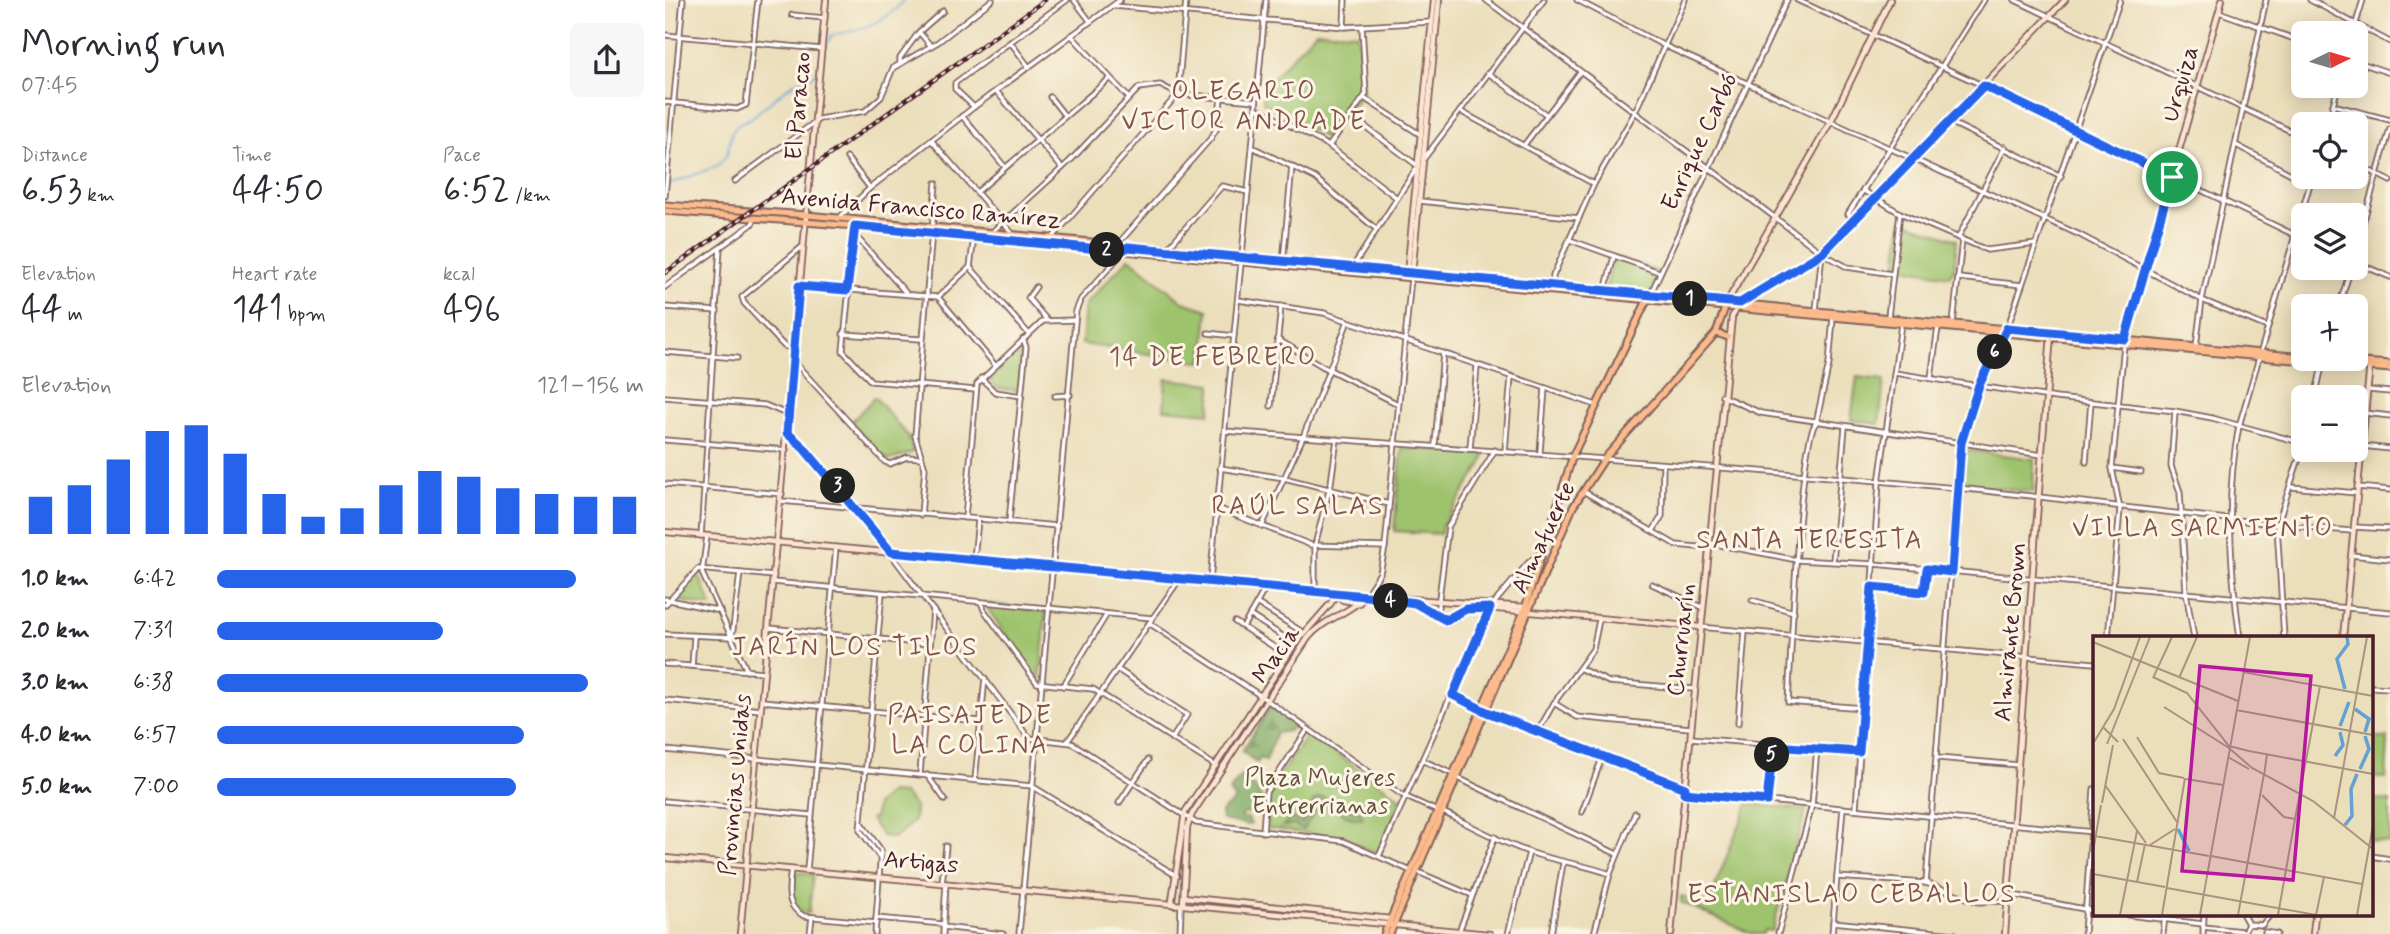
<!DOCTYPE html>
<meta charset="utf-8">
<style>
body{margin:0;font-family:Mynerve,sans-serif;background:#f7f7f7;color:#2b2b33;height:100vh;display:flex;flex-direction:column;font-size:26px;white-space:nowrap}
*{box-sizing:border-box;margin:0}
p{font-size:23px;color:#7c7c81}
.icon{flex:none;width:38px;height:38px;fill:none;stroke:currentColor;stroke-width:2;stroke-linecap:round;stroke-linejoin:round}
.map{position:relative;flex:1;overflow:hidden}
.side{display:flex;flex-direction:column;background:#fff;width:665px}
.side>*{flex:none}
.needle{width:46px;rotate:85deg}
.buttons{position:absolute;left:1626px;top:21px;display:grid;gap:14px}
.buttons a{display:grid;place-items:center;width:77px;height:77px;border-radius:10px;background:#fff;box-shadow:0 4px 18px #0003;font-size:35px}
.pin{position:absolute;display:grid;place-items:center;width:60px;height:60px;color:#fff;margin:-30px;border:4px solid #fff;border-radius:50%;box-shadow:0 2px 7px #0007}
.km{position:absolute;width:35px;height:35px;margin:-18px;border-radius:50%;background:#222;color:#fff;font-size:19px;line-height:35px;text-align:center}
.round{display:grid;place-items:center;flex:none;width:74px;height:74px;border-radius:10px;background:#f7f7f7}
.overview{display:flex;align-items:center;justify-content:space-between;height:119px;padding:0 21px}
h1{font-size:38px;font-weight:600;line-height:52px}
.figures{display:grid;grid-template-columns:repeat(3,1fr);gap:10px;height:119px;padding:7px 21px}
.figures div{display:grid;align-content:center}
.figures b{font-size:35px;font-weight:600}
.figures small{font-size:19px;font-weight:400}
.figures p{font-size:19px}
.chart{height:196px;padding:14px 21px}
.chart p{display:flex;justify-content:space-between}
.chart svg{width:100%;height:126px;margin-top:7px;stroke:#2563eb;stroke-width:6}
ul{padding:0 21px;list-style:none;font-size:23px}
li{display:grid;grid-template-columns:112px 84px 1fr;align-items:center;height:52px}
li i{height:18px;border-radius:9px;background:#2563eb}
main{display:flex;flex:1;min-height:0}
.map>svg:first-child{display:block}
</style>
<main>
<section class="side">
<div class="overview"><div><h1>Morning run</h1><p>07:45</p></div><a class="round"><svg class="icon" aria-label="share" viewBox="0 0 24 24"><path d="M12 15V3M7 8l5-5 5 5M5 13v7h14v-7"/></svg></a></div>
<div class="figures">
<div><p>Distance</p><b>6.53<small> km</small></b></div>
<div><p>Time</p><b>44:50</b></div>
<div><p>Pace</p><b>6:52<small> /km</small></b></div>
</div>
<div class="figures">
<div><p>Elevation</p><b>44<small> m</small></b></div>
<div><p>Heart rate</p><b>141<small> bpm</small></b></div>
<div><p>kcal</p><b>496</b></div>
</div>
<div class="chart"><p><span>Elevation</span>121–156 m</p>
<svg viewBox="0 0 160 44" preserveAspectRatio="none"><path d="M5 44V31M15 44V27M25 44V18M35 44V8M45 44V6M55 44V16M65 44V30M75 44V38M85 44V35M95 44V27M105 44V22M115 44V24M125 44V28M135 44V30M145 44V31M155 44V31"/></svg>
</div>
<ul>
<li><b>1.0 km</b>6:42<i style="width:84%"></i></li>
<li><b>2.0 km</b>7:31<i style="width:53%"></i></li>
<li><b>3.0 km</b>6:38<i style="width:87%"></i></li>
<li><b>4.0 km</b>6:57<i style="width:72%"></i></li>
<li><b>5.0 km</b>7:00<i style="width:70%"></i></li>
</ul>
</section>
<div class="map">
<svg width="1725" height="934" viewBox="0 0 1725 934">
<defs>
<pattern id="forest-firs" width="22" height="20" patternUnits="userSpaceOnUse" patternTransform="scale(1.75)"><rect width="22" height="20" fill="#7ea960"/><path d="M5 1l3.5 6h-7zM16 11l3.5 6h-7z" fill="#69894f"/></pattern>
</defs>
<rect width="100%" height="100%" fill="#fcf5e5"/>
<filter id="ink" filterUnits="userSpaceOnUse"><feTurbulence type="fractalNoise" baseFrequency=".0143" numOctaves="2"/><feDisplacementMap in="SourceGraphic" scale="14" xChannelSelector="R" yChannelSelector="G"/><feConvolveMatrix kernelMatrix="1 2 1 2 8 2 1 2 1" color-interpolation-filters="sRGB"/></filter>
<filter id="wash" filterUnits="userSpaceOnUse"><feTurbulence type="fractalNoise" baseFrequency=".00686" numOctaves="4" result="noise"/><feDisplacementMap in="SourceGraphic" scale="28" xChannelSelector="R" yChannelSelector="G"/><feGaussianBlur stdDeviation="1.57" result="paint"/><feColorMatrix in="noise" values="0 0 0 0 0 0 0 0 0 0 0 0 0 0 0 0 0 1.4 0 .05"/><feComposite in="paint" operator="in"/></filter>
<g filter="url(#wash)">
<rect width="100%" height="100%" fill="#ebdebb"/>
<g fill="#9ec36d" stroke="#74714c" stroke-width="2">
<polygon points="651,31 692,33 698,93 660,138 598,102 599,87"/>
<polygon points="1237,220 1292,240 1289,270 1284,276 1231,267"/>
<polygon points="949,256 994,272 985,295 940,291"/>
<polygon points="464,258 518,302 543,310 538,362 417,344 420,305"/>
<polygon points="356,345 354,391 331,388 325,380 333,366"/>
<polygon points="1192,377 1219,380 1214,424 1186,420"/>
<polygon points="501,379 547,384 545,413 499,409"/>
<polygon points="210,397 243,436 248,452 225,460 217,456 186,422"/>
<polygon points="737,448 820,454 817,464 777,526 776,534 729,531"/>
<polygon points="1301,450 1369,459 1368,492 1298,484"/>
<polygon points="30,574 34,575 47,606 10,600"/>
<polygon points="319,603 381,612 375,679 371,679"/>
<polygon points="643,734 737,799 713,853 680,839 601,828 602,794"/>
<polygon points="1706,738 1723,738 1721,778 1706,777"/>
<polygon points="225,793 239,794 250,807 249,821 229,838 217,836 205,819 210,817 211,805"/>
<polygon points="1708,799 1725,801 1725,843 1706,841"/>
<polygon points="1083,804 1141,810 1107,931 1099,930 1098,934 1087,934 1016,902 1016,896 1043,903"/>
<polygon points="128,872 148,874 144,913 135,911 128,903"/>
</g>
<g fill="url(#forest-firs)" stroke="#646446" stroke-width="2">
<polygon points="606,706 640,729 638,732 627,726 624,731 611,733 601,761 595,758 592,763 577,751"/>
<polygon points="578,774 589,777 580,783 589,786 597,799 596,810 578,814 576,818 583,818 586,824 582,825 557,820 556,812 570,800 564,791"/>
<path d="M 657,797 L 695,812 L 698,818 C 683,822 671,806 657,801 L 638,830 L 629,825 L 618,826 L 625,818 L 637,823 L 649,800 Z"/>
</g>
<g fill="none" stroke-linecap="round" stroke-linejoin="round">
<g stroke="#63a0d4" stroke-width="2">
<path d="M 161,46 L 167,35 C 192,31 224,23 238,0"/>
<polyline points="3,185 52,166 62,155 67,132 73,124 86,118 126,85 150,74"/>
</g>
</g>
</g>
<g filter="url(#ink)">
<g fill="none" stroke-linecap="round" stroke-linejoin="round">
<defs>
<g id="street">
<polyline points="409,0 425,21"/>
<polyline points="821,0 1157,253 1182,267 1227,274"/>
<polyline points="912,0 998,45 1415,235 1537,300 1602,327"/>
<polyline points="1132,0 1319,86 1638,239"/>
<polyline points="1350,0 1638,137"/>
<polyline points="1645,0 1725,42"/>
<polyline points="448,6 679,27 766,22"/>
<polyline points="1554,12 1638,42"/>
<polyline points="127,15 160,18"/>
<polyline points="679,27 680,0"/>
<polyline points="254,32 266,46"/>
<polyline points="1688,33 1698,0"/>
<polyline points="0,35 157,49"/>
<polyline points="406,35 463,97"/>
<polyline points="346,43 364,67"/>
<polyline points="1690,61 1725,73"/>
<polyline points="235,63 235,58 254,32 278,11"/>
<polyline points="823,73 882,115"/>
<polyline points="331,91 397,168"/>
<polyline points="385,97 400,116"/>
<polyline points="699,98 756,135"/>
<polyline points="0,102 72,109 81,105 93,0"/>
<polyline points="1668,105 1725,120"/>
<polyline points="309,107 290,89 290,83 402,0"/>
<polyline points="593,109 664,146 732,198"/>
<polyline points="795,111 929,184"/>
<polyline points="297,116 340,167"/>
<polyline points="686,116 753,166"/>
<polyline points="1285,122 1396,176"/>
<polyline points="1663,124 1673,86"/>
<polyline points="266,140 347,233"/>
<polyline points="859,145 915,72"/>
<polyline points="1571,145 1645,184"/>
<polyline points="664,146 701,94 697,27"/>
<polyline points="589,148 650,178 711,229"/>
<polyline points="182,158 205,188"/>
<polyline points="758,160 879,0"/>
<polyline points="1690,163 1725,181"/>
<polyline points="70,181 154,119 200,111 216,97 228,68 273,42 327,0"/>
<polyline points="1199,191 1235,213 1322,250 1371,244"/>
<polyline points="312,192 444,79"/>
<polyline points="0,196 18,0"/>
<polyline points="755,201 914,218"/>
<polyline points="173,219 205,188 309,107 455,0"/>
<polyline points="1191,219 1183,214 1319,0"/>
<polyline points="190,226 178,351 206,381 311,390"/>
<polyline points="327,232 406,160 474,88 495,85 513,94 591,101"/>
<polyline points="188,233 242,294"/>
<polyline points="388,237 513,94 521,0"/>
<polyline points="1293,238 1340,147"/>
<polyline points="905,240 994,272"/>
<polyline points="453,244 546,138 553,126 556,98"/>
<polyline points="502,249 557,186 583,192"/>
<polyline points="1690,251 1725,129"/>
<polyline points="577,255 601,0"/>
<polyline points="618,262 627,166"/>
<polyline points="1690,262 1725,277"/>
<polyline points="305,267 364,334"/>
<polyline points="687,268 751,169"/>
<polyline points="1294,278 1357,285"/>
<polyline points="135,286 273,297"/>
<polyline points="888,286 888,276 929,184 970,112 1020,0"/>
<polyline points="0,287 86,225 91,218"/>
<polyline points="371,287 363,298 381,319"/>
<polyline points="940,291 949,256"/>
<polyline points="985,295 1122,0"/>
<polyline points="273,297 330,365"/>
<polyline points="273,297 305,267 309,237"/>
<polyline points="573,300 659,313 931,405"/>
<polyline points="1674,306 1686,268"/>
<polyline points="0,307 52,311"/>
<polyline points="1151,310 1157,253"/>
<polyline points="1223,317 1235,213"/>
<path d="M 1168,318 L 1164,364 L 1151,423 C 1134,441 1126,661 1123,702 L 1198,708"/>
<polyline points="1288,324 1297,240"/>
<polyline points="543,333 569,336"/>
<polyline points="178,334 256,339"/>
<polyline points="612,339 657,366 733,404"/>
<polyline points="1531,347 1537,300 1601,0"/>
<polyline points="128,349 119,346 79,303 77,297 138,246"/>
<polyline points="0,352 72,358"/>
<polyline points="128,364 133,366 220,462 225,464 242,457 257,458"/>
<polyline points="1230,373 1391,398 1510,411 1547,418 1638,443"/>
<polyline points="316,378 330,392 357,396"/>
<polyline points="1266,378 1273,327"/>
<polyline points="1703,390 1725,392"/>
<polyline points="390,396 405,395"/>
<polyline points="1057,396 1096,413 1377,455"/>
<polyline points="0,397 100,405 124,415"/>
<polyline points="1650,397 1658,362"/>
<polyline points="606,406 616,306"/>
<polyline points="1510,411 1506,466 1515,492 1521,592 1529,638"/>
<polyline points="1700,413 1725,416"/>
<path d="M 560,431 C 804,450 1048,465 1291,488 C 1424,501 1555,521 1687,531"/>
<polyline points="122,433 192,509 364,738 407,743 531,823 678,841 746,871"/>
<polyline points="0,440 121,450"/>
<polyline points="770,445 778,353"/>
<polyline points="1697,446 1725,449"/>
<polyline points="805,448 812,366"/>
<polyline points="1677,450 1696,453"/>
<polyline points="840,451 846,377"/>
<polyline points="875,452 880,388"/>
<polyline points="1421,462 1426,402"/>
<polyline points="555,468 619,478 724,504"/>
<polyline points="1447,468 1476,472"/>
<polyline points="0,484 117,494"/>
<polyline points="1627,487 1691,493"/>
<polyline points="1692,487 1725,490"/>
<polyline points="918,491 1011,545 1043,548"/>
<polyline points="116,501 392,526"/>
<polyline points="552,508 646,545 720,547"/>
<polyline points="256,515 260,468 250,436 271,183"/>
<polyline points="300,518 312,384 378,321 410,320"/>
<polyline points="344,522 361,347 358,339"/>
<polyline points="597,526 638,437 683,321"/>
<polyline points="1689,527 1725,529"/>
<polyline points="988,531 997,516 998,464"/>
<polyline points="36,536 55,248"/>
<polyline points="42,536 37,573 82,671"/>
<polyline points="1045,543 1132,560 1209,564 1725,612"/>
<polyline points="1686,555 1725,559"/>
<polyline points="309,559 313,520"/>
<polyline points="1168,561 1180,427"/>
<polyline points="545,581 576,263"/>
<polyline points="108,582 487,618"/>
<polyline points="987,584 1037,607"/>
<polyline points="1207,587 1259,592 1262,570"/>
<polyline points="650,591 650,545 666,483 672,439"/>
<polyline points="701,595 715,573 720,547 746,278"/>
<polyline points="0,599 55,611"/>
<polyline points="1087,600 1129,612"/>
<polyline points="316,602 319,610 372,683 428,689 551,766"/>
<polyline points="593,604 639,633"/>
<polyline points="0,605 33,569 109,576"/>
<polyline points="772,614 783,527 830,450"/>
<polyline points="586,616 630,644"/>
<polyline points="570,622 623,656"/>
<polyline points="484,623 596,696 737,795 772,811"/>
<polyline points="578,627 601,587"/>
<polyline points="1035,627 1429,663"/>
<polyline points="104,628 264,644"/>
<polyline points="0,634 67,637 75,573"/>
<polyline points="1443,638 1455,509 1447,468 1459,345"/>
<path d="M 1575,638 C 1565,566 1560,497 1574,426 L 1647,177"/>
<polyline points="1619,638 1612,526 1638,446"/>
<polyline points="0,664 99,672"/>
<polyline points="27,666 29,637"/>
<polyline points="452,669 522,715 507,739"/>
<polyline points="916,669 944,682 1029,689"/>
<polyline points="398,686 442,614"/>
<polyline points="1706,687 1725,688"/>
<polyline points="787,695 937,758 1020,788"/>
<polyline points="0,700 96,710"/>
<polyline points="97,701 315,721"/>
<polyline points="889,703 912,717 1025,728"/>
<polyline points="1073,723 1080,631"/>
<polyline points="873,731 889,703 928,649 934,620"/>
<polyline points="1026,738 1194,752"/>
<polyline points="402,742 514,580"/>
<polyline points="0,750 367,786 512,876"/>
<polyline points="1273,758 1353,765"/>
<polyline points="759,761 788,774"/>
<polyline points="255,774 268,610"/>
<polyline points="262,775 280,800"/>
<polyline points="793,778 952,854"/>
<polyline points="310,780 320,678"/>
<polyline points="1019,793 1429,832"/>
<polyline points="0,801 146,815"/>
<polyline points="1102,801 1109,746"/>
<polyline points="454,803 483,760"/>
<polyline points="1191,808 1214,483 1236,324"/>
<path d="M 778,812 C 807,826 836,843 867,853 C 893,862 919,864 945,874"/>
<polyline points="917,812 937,758"/>
<polyline points="196,823 216,850 210,934"/>
<polyline points="598,832 601,792 643,729"/>
<polyline points="714,856 825,608 863,563 877,551"/>
<polyline points="1706,856 1725,859"/>
<polyline points="216,859 195,830 217,593"/>
<path d="M 126,869 C 124,888 119,906 139,916 L 211,923"/>
<polyline points="142,870 171,547"/>
<polyline points="753,872 807,895"/>
<polyline points="1172,877 1261,883 1313,902 1342,901"/>
<polyline points="277,883 281,846"/>
<polyline points="1261,883 1296,443 1314,385 1342,329 1455,0"/>
<polyline points="1343,894 1429,911"/>
<polyline points="1463,915 1538,924"/>
<polyline points="1578,915 1583,924"/>
<polyline points="211,918 278,924"/>
<polyline points="1168,922 1290,934"/>
<polyline points="1597,925 1605,915"/>
<polyline points="278,927 338,934"/>
<polyline points="1538,927 1577,931"/>
<polyline points="1600,932 1612,934"/>
<polyline points="145,934 147,917"/>
<polyline points="278,934 281,883"/>
<polyline points="354,934 411,311 416,299 463,247"/>
<polyline points="515,934 516,906"/>
<polyline points="793,934 830,837"/>
<polyline points="843,934 864,852"/>
<polyline points="886,934 898,863"/>
<polyline points="929,934 945,874 970,813"/>
<polyline points="1113,934 1147,805 1152,748"/>
<polyline points="1167,934 1178,808"/>
<polyline points="1419,934 1429,789"/>
<polyline points="1498,934 1500,915"/>
<polyline points="1538,934 1539,915"/>
<polyline points="1578,934 1583,924 1597,925"/>
</g>
<g id="secondary">
<polyline points="747,273 774,0"/>
<polyline points="742,274 769,0"/>
<polyline points="1062,302 1166,121 1225,0"/>
<polyline points="1460,339 1557,0"/>
<polyline points="0,532 701,596 750,603 781,619 810,607 1035,627"/>
<polyline points="671,594 678,600 694,603"/>
<polyline points="703,596 861,607"/>
<polyline points="1678,638 1705,364"/>
<path d="M 0,858 L 518,905 L 522,828 L 527,814 L 643,638 C 658,619 683,614 700,597"/>
<polyline points="519,897 726,919"/>
<polyline points="509,905 507,900 520,812 630,644 666,603 671,593"/>
<polyline points="518,905 825,934"/>
<polyline points="75,934 161,0"/>
<polyline points="1006,934 1067,317 1075,303 1157,253 1400,0"/>
<polyline points="1340,934 1386,334"/>
<polyline points="1648,934 1650,915"/>
</g>
<g id="primary">
<polyline points="0,205 142,215 1638,357"/>
<polyline points="0,211 190,226 1725,369"/>
<polyline points="1051,333 1063,337"/>
<polyline points="1658,359 1725,364"/>
<polyline points="719,934 859,611 908,455 983,298"/>
<polyline points="725,934 908,507 940,458 1051,333 1061,305"/>
</g>
</defs>
<use href="#street" stroke="#82625d" stroke-width="7"/>
<use href="#secondary" stroke="#82625d" stroke-width="8"/>
<use href="#primary" stroke="#82625d" stroke-width="9"/>
<use href="#street" stroke="#fff" stroke-width="3.5"/>
<use href="#secondary" stroke="#fde4d1" stroke-width="4.5"/>
<use href="#primary" stroke="#fbbb8c" stroke-width="5"/>
<defs>
<polyline id="rail" points="0,273 380,0"/>
</defs>
<use href="#rail" stroke="#4a1f2b" stroke-width="4.5"/>
<use href="#rail" stroke="#fcf5e5" stroke-width="2" stroke-dasharray="5" stroke-linecap="butt"/>
</g>
</g>
<g fill="none" stroke-linecap="round" stroke-linejoin="round" filter="url(#ink)">
<defs>
<polygon id="route" points="1319,86 1507,177 1460,339 1342,328 1314,385 1296,443 1287,572 1262,569 1259,592 1207,587 1194,752 1108,746 1102,801 1019,793 1020,788 822,712 788,695 825,608 801,609 781,620 750,603 701,596 226,552 137,446 122,433 134,286 182,290 190,226 456,251 463,247 1075,303 1157,253"/>
</defs>
<use href="#route" stroke="#fff" stroke-width="14"/>
<use href="#route" stroke="#2563eb" stroke-width="9"/>
</g>
<g text-anchor="middle" dominant-baseline="central" stroke-width="6" stroke-linejoin="round" paint-order="stroke">
<g font-size="24" fill="#4a1f2b" stroke="#fcf5e5">
<text transform="translate(1516 84) rotate(-74)">Urquiza</text>
<text transform="translate(134 106) rotate(-85)">El Paracao</text>
<text transform="translate(1035 142) rotate(-65)">Enrique Carbó</text>
<text transform="translate(256 209) rotate(5)">Avenida Francisco Ramírez</text>
<text transform="translate(879 538) rotate(-65)">Almafuerte</text>
<text transform="translate(1346 632) rotate(-85)">Almirante Brown</text>
<text transform="translate(1017 640) rotate(-84)">Churruarín</text>
<text transform="translate(612 655) rotate(-55)">Macia</text>
<text transform="translate(71 785) rotate(-85)">Provincias Unidas</text>
<text transform="translate(256 863) rotate(5)">Artigas</text>
</g>
<g font-size="24" fill="#63503f" stroke="#fcf5e5">
<text x="655" y="778">Plaza Mujeres<tspan x="655" dy="28">Entrerrianas</tspan></text>
</g>
<g font-size="26" letter-spacing="2" fill="#82544b" stroke="#fcf5e5">
<text x="579" y="92">OLEGARIO<tspan x="579" dy="30">VICTOR ANDRADE</tspan></text>
<text x="548" y="358">14 DE FEBRERO</text>
<text x="633" y="507">RAÚL SALAS</text>
<text x="1538" y="529">VILLA SARMIENTO</text>
<text x="1145" y="541">SANTA TERESITA</text>
<text x="190" y="648">JARÍN LOS TILOS</text>
<text x="305" y="716">PAISAJE DE<tspan x="305" dy="30">LA COLINA</tspan></text>
<text x="1187" y="895">ESTANISLAO CEBALLOS</text>
</g>
</g>
<g transform="translate(1428 636)">
<rect width="280" height="280" fill="#ebdebb"/>
<path fill="none" stroke="#63a0d4" stroke-width="3.5" d="M 252,53 L 244,23 L 255,8 L 254,1M 262,73 L 276,83 L 272,96M 247,90 L 256,66M 242,120 L 250,109 L 247,96M 267,133 L 276,113 L 272,100M 252,189 L 259,180 L 258,153 L 264,138M 85,193 L 96,215"/>
<path fill="none" stroke="#ab9281" stroke-width="2" d="M 0,6 L 145,65M 150,36 L 280,60M 60,41 L 94,57 L 136,110 L 156,115M 60,42 L 79,1M 86,42 L 104,1M 71,71 L 136,112M 143,74 L 280,99M 10,91 L 25,106M 44,101 L 66,137 L 91,142M 30,103 L 84,186M 1,106 L 21,73 L 47,1M 14,108 L 57,1M 136,112 L 159,132 L 220,165 L 280,213M 156,115 L 280,138M 135,121 L 156,133M 171,140 L 174,118M 93,143 L 130,149M 12,149 L 53,207M 169,159 L 191,181 L 202,183 L 185,279M 9,167 L 20,109M 241,182 L 274,1M 202,183 L 227,50M 2,200 L 116,220M 57,209 L 82,193M 0,216 L 8,169M 118,220 L 269,248M 0,238 L 72,251M 44,246 L 52,208M 74,252 L 223,279M 27,279 L 44,195M 69,279 L 92,142M 107,279 L 157,1M 145,279 L 171,138M 223,279 L 231,241M 264,279 L 280,189"/>
<path fill="#b5179e" fill-opacity="0.15" stroke="#b5179e" stroke-width="3.5" d="M 107,30 L 218,40 L 200,244 L 89,235 Z"/>
<rect width="280" height="280" fill="none" stroke="#4a1f2b" stroke-width="3.5"/>
</g>
</svg>
<div class="buttons">
<a><svg class="needle" viewBox="-14 -14 28 28"><path d="M0-13l5 13h-10z" fill="#e53935"/><path d="M0 13l5-13h-10z" fill="#7c7c81"/></svg></a>
<a><svg class="icon" aria-label="locate" viewBox="0 0 24 24"><circle cx="12" cy="12" r="6"/><path d="M12 2v4M12 18v4M2 12h4M18 12h4"/></svg></a>
<a><svg class="icon" aria-label="layers" viewBox="0 0 24 24"><path d="M12 4l9 5-9 5-9-5zM3 14l9 5 9-5"/></svg></a>
<a>+</a>
<a>−</a>
</div>
<div class="pin" style="left:1507px;top:177px;background:#1e9e55"><svg class="icon" aria-label="arrive" viewBox="0 0 24 24"><path d="M6 21V4h12l-3 4 3 4H6"/></svg></div>
<b class="km" style="left:1025px;top:299px">1</b>
<b class="km" style="left:442px;top:250px">2</b>
<b class="km" style="left:173px;top:486px">3</b>
<b class="km" style="left:726px;top:601px">4</b>
<b class="km" style="left:1107px;top:755px">5</b>
<b class="km" style="left:1330px;top:352px">6</b>
</div>
</main>
